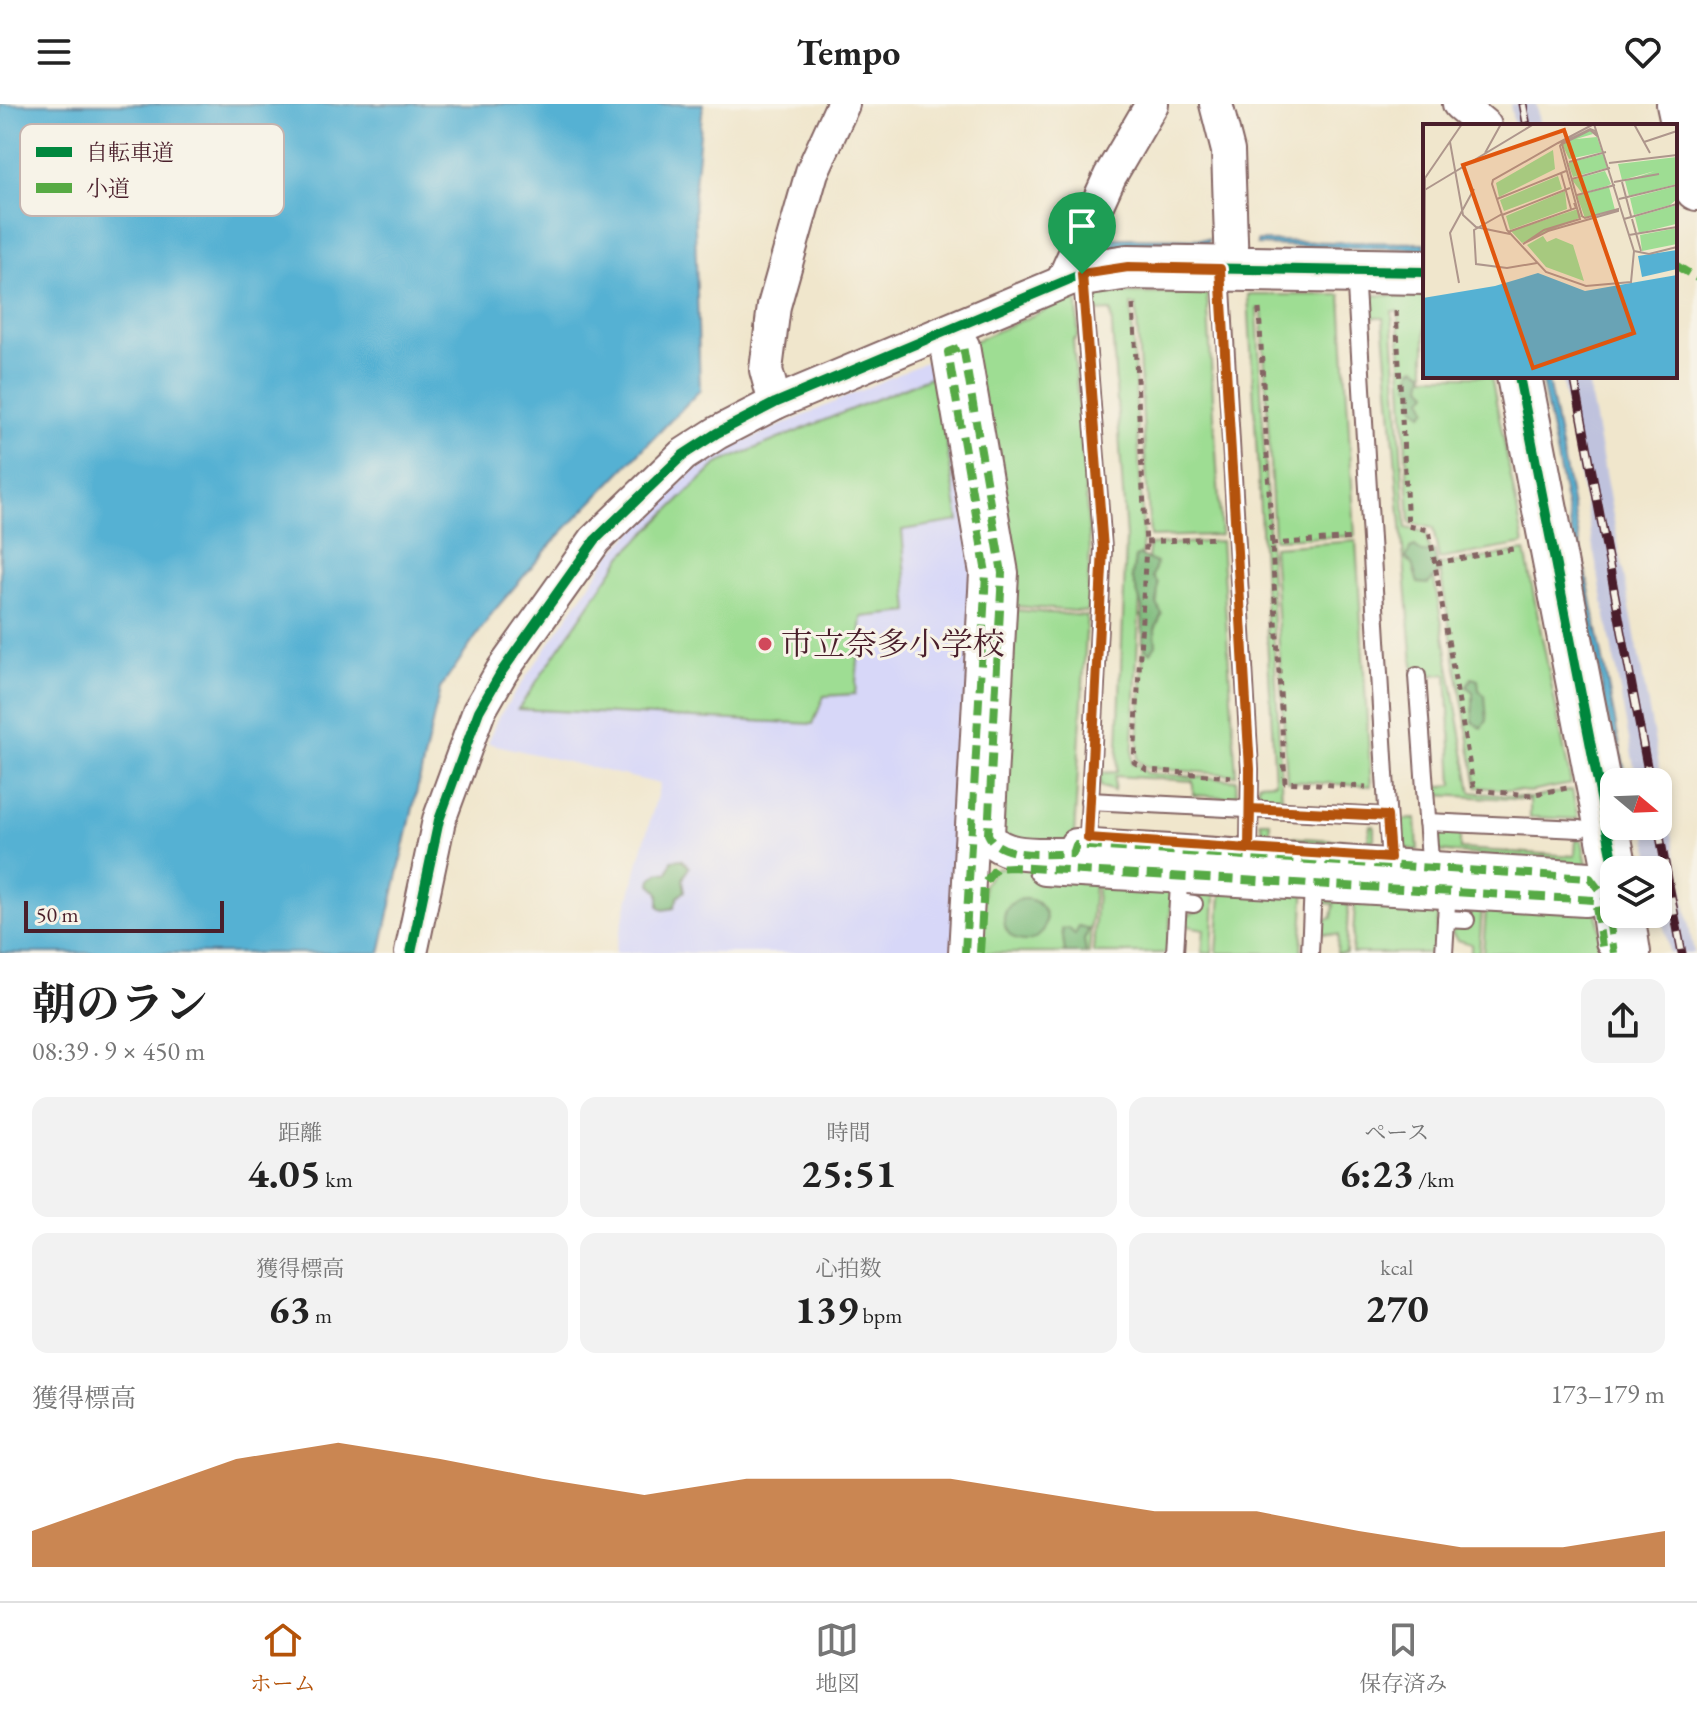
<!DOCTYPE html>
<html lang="ja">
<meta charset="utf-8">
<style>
body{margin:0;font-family:"EB Garamond","Noto Serif JP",serif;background:#f2f2f2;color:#222;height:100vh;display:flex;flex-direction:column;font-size:30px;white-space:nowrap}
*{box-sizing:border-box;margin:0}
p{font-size:26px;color:#767676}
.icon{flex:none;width:44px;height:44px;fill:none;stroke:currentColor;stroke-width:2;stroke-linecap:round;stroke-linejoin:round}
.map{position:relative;height:849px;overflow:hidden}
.details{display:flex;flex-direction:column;background:#fff;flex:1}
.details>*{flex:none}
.needle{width:52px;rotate:109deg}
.controls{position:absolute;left:1600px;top:664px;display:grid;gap:16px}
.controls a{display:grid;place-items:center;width:72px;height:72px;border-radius:16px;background:#fff;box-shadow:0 4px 12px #0003;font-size:40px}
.scale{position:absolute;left:24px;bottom:20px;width:200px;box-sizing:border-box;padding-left:8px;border:4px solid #4a1f2b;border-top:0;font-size:22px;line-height:28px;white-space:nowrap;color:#4a1f2b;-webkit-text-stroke:6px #f7f3e8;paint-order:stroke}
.pin{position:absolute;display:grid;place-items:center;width:68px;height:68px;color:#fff;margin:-82px -34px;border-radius:50% 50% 50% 0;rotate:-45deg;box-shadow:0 0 8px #0007}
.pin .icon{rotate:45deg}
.round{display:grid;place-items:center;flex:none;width:84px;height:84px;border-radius:16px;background:#f2f2f2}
.headline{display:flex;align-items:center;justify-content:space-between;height:136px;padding:0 32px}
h1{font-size:44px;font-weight:700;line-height:60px}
.metrics{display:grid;grid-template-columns:repeat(3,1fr);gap:12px;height:136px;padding:8px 32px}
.metrics div{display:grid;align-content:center;border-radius:16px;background:#f2f2f2;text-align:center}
.metrics b{font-size:40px;font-weight:700}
.metrics small{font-size:22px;font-weight:400}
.metrics p{font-size:22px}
.chart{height:224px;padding:16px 32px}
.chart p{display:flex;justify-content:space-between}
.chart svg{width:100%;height:144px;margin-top:8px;fill:#b45309;opacity:.7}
header{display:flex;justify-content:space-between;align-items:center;height:104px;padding:0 32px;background:#fff;font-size:36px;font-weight:700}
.tab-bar{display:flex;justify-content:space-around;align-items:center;height:112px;border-top:2px solid #e0e0e0;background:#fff;font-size:22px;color:#767676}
.tab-bar a{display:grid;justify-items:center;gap:4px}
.tab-bar .selected{color:#b45309}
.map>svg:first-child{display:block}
</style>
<header><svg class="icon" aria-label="menu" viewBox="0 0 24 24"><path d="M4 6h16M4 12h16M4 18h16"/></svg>Tempo<svg class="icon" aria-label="heart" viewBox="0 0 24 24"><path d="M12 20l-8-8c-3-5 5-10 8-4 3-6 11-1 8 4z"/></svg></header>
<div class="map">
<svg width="1697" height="849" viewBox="0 0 1697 849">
<rect width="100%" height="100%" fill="#f7f3e8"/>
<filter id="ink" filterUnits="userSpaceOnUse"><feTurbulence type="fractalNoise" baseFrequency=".0125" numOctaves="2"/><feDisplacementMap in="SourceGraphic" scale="16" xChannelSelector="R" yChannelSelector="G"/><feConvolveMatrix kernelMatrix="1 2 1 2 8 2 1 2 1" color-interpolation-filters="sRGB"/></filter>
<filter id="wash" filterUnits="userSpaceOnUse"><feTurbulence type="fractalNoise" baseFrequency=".006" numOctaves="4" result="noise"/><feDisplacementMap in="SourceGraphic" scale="32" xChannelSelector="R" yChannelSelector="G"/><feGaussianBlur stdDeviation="1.8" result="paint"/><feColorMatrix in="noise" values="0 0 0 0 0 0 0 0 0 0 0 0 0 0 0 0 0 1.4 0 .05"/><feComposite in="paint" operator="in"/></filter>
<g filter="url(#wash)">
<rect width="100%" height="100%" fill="#f0e6cc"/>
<polygon fill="#d7d7f8" points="948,248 984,443 965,849 614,849 660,680 488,639 497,615 611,450 692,368 721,348"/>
<g fill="#bfc2dd">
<polygon points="1510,0 1536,0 1540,22 1514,22"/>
<polygon points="1561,272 1587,272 1694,849 1669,849 1658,791 1658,766 1653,766 1645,722 1658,722 1658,678 1637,678"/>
</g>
<g fill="#9edd93" stroke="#747e5f" stroke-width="2">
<polygon points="1091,189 1207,190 1221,431 1150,433 1136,201 1131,201 1143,426 1132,660 1139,661 1146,669 1236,676 1237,694 1193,691 1193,677 1115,672 1114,687 1100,682 1100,669 1117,668 1126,435 1111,207 1092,208"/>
<polygon points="1248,191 1341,191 1355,432 1274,435 1262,206 1257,205 1282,697 1259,691 1258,679 1275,678"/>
<polygon points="1365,191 1425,192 1425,272 1491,272 1524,440 1439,455 1433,424 1410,419 1398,207 1392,207 1406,424 1426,428 1471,688 1530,694 1572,686 1578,715 1530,713 1530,696 1436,691 1434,707 1432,683 1453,681 1447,570 1414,572 1383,213 1366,213"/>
<polygon points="1077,192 1078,232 1073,237 1090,443 1087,508 1003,501 963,242"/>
<polygon points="935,271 959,417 902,426 909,508 862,513 855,590 824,592 813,620 518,605 623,451 717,360"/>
<polygon points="1221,437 1236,671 1148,664 1137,656 1149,441"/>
<polygon points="1356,437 1371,682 1287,677 1273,443"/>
<polygon points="1525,447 1571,680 1530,688 1477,683 1439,461"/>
<polygon points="1003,505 1087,512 1073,750 1003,746"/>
<polygon points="1416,715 1418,746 1397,743 1395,716"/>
<polygon points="1260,717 1270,717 1269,732 1368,738 1370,721 1374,722 1374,735 1365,743 1265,734"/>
<polygon points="1438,728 1460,729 1460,745 1575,752 1576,735 1582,736 1587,761 1438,747"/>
<polygon points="1012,763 1095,768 1089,849 981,849 984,780 996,764"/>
<polygon points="1098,768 1173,773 1168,849 1093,849"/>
<polygon points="1216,775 1212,849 1202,849 1204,825 1188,822 1184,817 1186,811 1198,807 1199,791 1194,789"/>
<polygon points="1222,775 1305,779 1301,849 1217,849"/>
<polygon points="1349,782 1346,849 1337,849 1338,831 1320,829 1319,822 1323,816 1332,814 1334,800 1323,799 1321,795"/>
<polygon points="1356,783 1439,788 1435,849 1352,849"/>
<polygon points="1456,788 1483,790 1479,849 1471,849 1471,840 1457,836 1452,829 1454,824 1468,822 1469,808 1454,807"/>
<polygon points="1487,790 1595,796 1603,849 1483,849"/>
</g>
<g fill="#7ebc7d" stroke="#646e54" stroke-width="2">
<polygon points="1416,263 1424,269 1422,282 1428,288 1423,295 1427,305 1422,310 1412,300 1415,286 1409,281 1412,265"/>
<polygon points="1415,443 1422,449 1434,447 1439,469 1428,480 1418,479 1412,460 1406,454 1410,445"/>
<polygon points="1140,451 1156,459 1153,473 1158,479 1157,500 1162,510 1155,525 1156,541 1150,549 1143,542 1142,503 1132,473 1135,453"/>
<polygon points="1472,574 1478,576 1479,586 1485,592 1487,617 1481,624 1473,618 1473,588 1466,582"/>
<polygon points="682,755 689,763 683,775 685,787 678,793 674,804 663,806 659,802 659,789 651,780 652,774 661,768 668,769 672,756"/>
<circle cx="1025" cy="816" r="21"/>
<polygon points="1079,822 1089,825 1084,836 1086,849 1065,849 1062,825 1069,824 1075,831"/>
</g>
<g fill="#55b1d3" stroke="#50687f" stroke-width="2">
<polygon points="0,0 703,0 694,89 700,286 554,437 493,508 440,585 380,849 0,849"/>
<polygon points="1110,134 1209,135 1208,139 1100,142 1098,136"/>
<polygon points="1257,137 1422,139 1425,139 1425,145 1257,141"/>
<polygon points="1541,272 1547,272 1627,678 1621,678"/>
</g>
</g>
<g filter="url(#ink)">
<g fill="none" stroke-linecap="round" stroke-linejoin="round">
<defs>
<g id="lane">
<polyline points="1221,167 1250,665 1249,745"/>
<polyline points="1355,167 1390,754"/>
<polyline points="1082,173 1103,445 1088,734 1098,735"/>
<polyline points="1417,572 1430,756"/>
<polyline points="1089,697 1387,712"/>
<polyline points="1427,718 1580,725"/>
<polyline points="1178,798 1194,800"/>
<polyline points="1446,815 1466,816"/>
<polyline points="1175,849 1179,780"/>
<polyline points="1310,849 1313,780"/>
<polyline points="1444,849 1447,800"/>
</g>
<g id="street">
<polyline points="1216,0 1228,47 1232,165"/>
<polyline points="1459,0 1485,22"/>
<polyline points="1063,176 1110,72 1152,0"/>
<polyline points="775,299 766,266 774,202 812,68 843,0"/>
<polyline points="1045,765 1585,796"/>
<polyline points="411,849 439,716 479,607 502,567 595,436 683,351 717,329 775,299 1082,170"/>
<path d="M 965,849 L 986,469 L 948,248 L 963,242 L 1002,469 L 988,730 C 999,756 1047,749 1073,750 L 1076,741 L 1590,774 L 1606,795 L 1612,838"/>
</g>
<g id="secondary">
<polyline points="1082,170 1128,163 1425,168"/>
<polyline points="1519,272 1615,766"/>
<polyline points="1622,810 1628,849"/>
</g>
<polyline id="primary" points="1679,0 1697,84"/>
</defs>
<use href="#lane" stroke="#846563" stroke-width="20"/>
<use href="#street" stroke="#846563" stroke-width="36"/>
<use href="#secondary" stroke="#846563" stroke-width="48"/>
<use href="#primary" stroke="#846563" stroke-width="48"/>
<g stroke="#846563" stroke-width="5" stroke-dasharray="6 6" stroke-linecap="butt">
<polyline points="1133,201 1146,441 1134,658 1147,666 1231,673"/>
<polyline points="1259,205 1285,678 1366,683"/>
<polyline points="1396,207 1408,422 1429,426 1474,686 1530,691 1567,684"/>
<polyline points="1146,438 1217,434"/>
<polyline points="1271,440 1354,434"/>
<polyline points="1436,459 1518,444"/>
</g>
<use href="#lane" stroke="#fff" stroke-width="16"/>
<use href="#street" stroke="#fff" stroke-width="32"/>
<use href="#secondary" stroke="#fff" stroke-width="44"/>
<use href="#primary" stroke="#fff" stroke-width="44"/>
<defs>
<g id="rail">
<polyline points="1523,0 1527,22"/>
<polyline points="1574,272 1650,678"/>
<polyline points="1658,722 1682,849"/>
</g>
</defs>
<use href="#rail" stroke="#4a1f2b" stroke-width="9"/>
<use href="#rail" stroke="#f7f3e8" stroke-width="6" stroke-dasharray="18" stroke-linecap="butt"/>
<g stroke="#57aa44" stroke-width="8" stroke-dasharray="16 8" stroke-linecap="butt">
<polyline points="1675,161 1697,174"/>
<path d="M 965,849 L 986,469 L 948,248 L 963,242 L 1002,469 L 988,730 C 999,756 1047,749 1073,750 L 1076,741 L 1590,774 L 1606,795 L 1614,849"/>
<polyline points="980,849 984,780 996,764 1012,763 1595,796 1603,849"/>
</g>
<defs>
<g id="cycleway">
<polyline points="1519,272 1615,766"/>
<polyline points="411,849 439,716 479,607 502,567 595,436 683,351 717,329 775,299 1082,170 1128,163 1425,168"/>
</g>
</defs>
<use href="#cycleway" stroke="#f7f3e8" stroke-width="15"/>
<use href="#cycleway" stroke="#00873e" stroke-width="10"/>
</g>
</g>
<g fill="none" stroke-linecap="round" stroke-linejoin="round" filter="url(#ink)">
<defs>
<polyline id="route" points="1082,170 1103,445 1088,734 1249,745 1250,705 1387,712 1390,754 1249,745 1250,665 1220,165 1128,163 1082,170"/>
</defs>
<use href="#route" stroke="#fff" stroke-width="16"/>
<use href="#route" stroke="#b45309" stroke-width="10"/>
</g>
<circle fill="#d1495b" stroke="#f7f3e8" stroke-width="3" cx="765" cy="540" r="8"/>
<g text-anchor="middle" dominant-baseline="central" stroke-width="6" stroke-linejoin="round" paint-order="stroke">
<g font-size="32" fill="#4a1f2b" stroke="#f7f3e8" text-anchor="start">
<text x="781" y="540">市立奈多小学校</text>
</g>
</g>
<g transform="translate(1423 20)">
<rect width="254" height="254" fill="#f0e6cc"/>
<path d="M 167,6 L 170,10 L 153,15 L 174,13 L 179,28 L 146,35 L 139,20 ZM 130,26 L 132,45 L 76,73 L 73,59 ZM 180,30 L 184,44 L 150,53 L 145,39 ZM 254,33 L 254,60 L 206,72 L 202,57 L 232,47 L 199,56 L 195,40 ZM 182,47 L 188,60 L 184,62 L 159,69 L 149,56 ZM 135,52 L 139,65 L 81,87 L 77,76 ZM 254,62 L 254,75 L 247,81 L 211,91 L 207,74 ZM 186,63 L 192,86 L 162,94 L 154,72 ZM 142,67 L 144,85 L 87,106 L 83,92 ZM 254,81 L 253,100 L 216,109 L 212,93 ZM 155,85 L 158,93 L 99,119 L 88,107 ZM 254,104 L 254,120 L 219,127 L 217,111 ZM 120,112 L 124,118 L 133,114 L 150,121 L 161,157 L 123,143 L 104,121 Z" fill="#9edd93"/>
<path d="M 254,126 L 254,145 L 219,153 L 215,132 ZM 115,149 L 162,167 L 254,151 L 254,254 L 0,254 L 0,174 L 72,162 Z" fill="#55b1d3"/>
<path fill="none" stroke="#ae968c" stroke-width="2" d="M 171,0 L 135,19 L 70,56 L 69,60 L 84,106 L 123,148 L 163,162 L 208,158 L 211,127 L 171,0M 211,0 L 227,29M 167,5 L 172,7 L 173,11 L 167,6 L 139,20 L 159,92 L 162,94 L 195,85 L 195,87 L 125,107 L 100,120 L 121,106 L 157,95 L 137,22 L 139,19 ZM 27,18 L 40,91 L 53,103 L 87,110M 221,18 L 254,7M 62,29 L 78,0M 146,38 L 183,28M 186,39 L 254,31M 138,49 L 148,85M 149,55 L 187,44M 191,58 L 236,50M 199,58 L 208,92M 0,67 L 111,0M 154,71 L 192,61M 74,75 L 143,47M 196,75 L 254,61M 79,90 L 51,106 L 53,140 L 84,144 L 114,139M 79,91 L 147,64M 201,95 L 254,80M 209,95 L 218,127M 85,108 L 153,84 L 151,79M 206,111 L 254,103M 211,127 L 226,130 L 254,123M 36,159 L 27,109 L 51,65M 1,172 L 2,54 L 39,0"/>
<path fill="#e0560e" fill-opacity="0.15" stroke="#e0560e" stroke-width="4" d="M 141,6 L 211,209 L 110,244 L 40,41 Z"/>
<rect width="254" height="254" fill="none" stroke="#4a1f2b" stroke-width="4"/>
</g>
<rect x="20" y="20" width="264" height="92" rx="12" fill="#f7f3e8" stroke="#c3b3af" stroke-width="2"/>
<rect x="36" y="43" width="36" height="10" fill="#00873e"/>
<rect x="36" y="79" width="36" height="10" fill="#57aa44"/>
<g font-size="22" fill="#4a1f2b">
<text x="86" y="56">自転車道</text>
<text x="86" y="92">小道</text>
</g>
</svg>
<div class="controls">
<a><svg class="needle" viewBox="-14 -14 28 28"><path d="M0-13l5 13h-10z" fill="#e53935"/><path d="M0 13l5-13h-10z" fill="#767676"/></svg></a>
<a><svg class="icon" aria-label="layers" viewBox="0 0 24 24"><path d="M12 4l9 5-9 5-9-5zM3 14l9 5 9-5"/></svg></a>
</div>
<div class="scale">50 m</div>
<div class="pin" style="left:1082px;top:170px;background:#1e9e55"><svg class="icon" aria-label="arrive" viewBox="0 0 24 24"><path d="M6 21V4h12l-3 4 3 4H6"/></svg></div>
</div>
<section class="details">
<div class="headline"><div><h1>朝のラン</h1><p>08:39 · 9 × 450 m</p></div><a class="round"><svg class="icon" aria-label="share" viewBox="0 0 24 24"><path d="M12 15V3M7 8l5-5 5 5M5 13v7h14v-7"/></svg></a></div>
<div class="metrics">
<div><p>距離</p><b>4.05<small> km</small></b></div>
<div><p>時間</p><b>25:51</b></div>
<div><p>ペース</p><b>6:23<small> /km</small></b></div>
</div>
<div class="metrics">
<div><p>獲得標高</p><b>63<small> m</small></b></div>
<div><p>心拍数</p><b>139<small> bpm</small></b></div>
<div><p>kcal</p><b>270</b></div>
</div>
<div class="chart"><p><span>獲得標高</span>173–179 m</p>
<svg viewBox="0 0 160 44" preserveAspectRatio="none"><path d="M0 44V33L10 22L20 11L30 6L40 11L50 17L60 22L70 17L80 17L90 17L100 22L110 27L120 27L130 33L140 38L150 38L160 33V44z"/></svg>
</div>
</section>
<nav class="tab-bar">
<a class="selected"><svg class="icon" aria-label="home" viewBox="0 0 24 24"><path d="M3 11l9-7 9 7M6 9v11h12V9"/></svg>ホーム</a>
<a><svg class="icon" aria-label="map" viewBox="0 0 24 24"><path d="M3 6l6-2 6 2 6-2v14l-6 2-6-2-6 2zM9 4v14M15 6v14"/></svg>地図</a>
<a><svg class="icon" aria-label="saved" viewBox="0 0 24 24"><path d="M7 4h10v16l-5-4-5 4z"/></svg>保存済み</a>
</nav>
